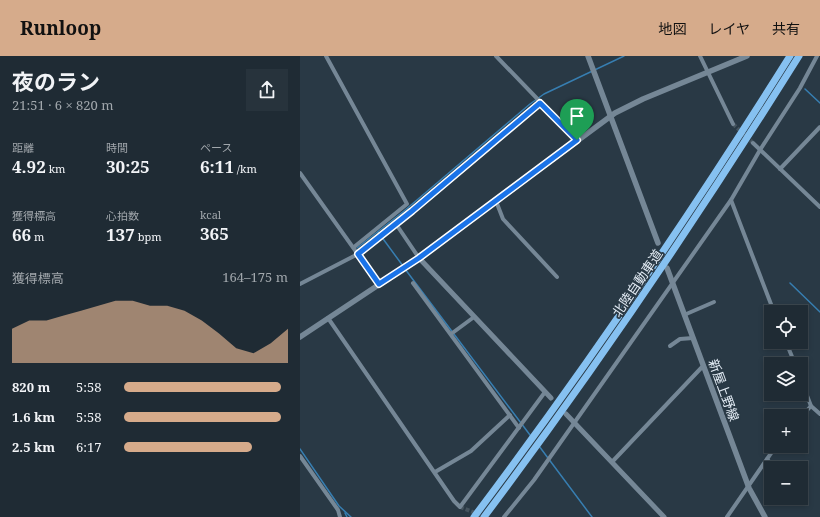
<!DOCTYPE html>
<html lang="ja">
<meta charset="utf-8">
<style>
body{margin:0;font-family:"Noto Serif","Noto Sans JP",serif;background:#27333c;color:#f1f3f6;height:100vh;display:flex;flex-direction:column;font-size:15px;white-space:nowrap}
*{box-sizing:border-box;margin:0}
p{font-size:13px;color:#a1a7ac}
.icon{flex:none;width:22px;height:22px;fill:none;stroke:currentColor;stroke-width:2;stroke-linecap:round;stroke-linejoin:round}
.map{position:relative;flex:1;overflow:hidden}
.side{display:flex;flex-direction:column;background:#1f2b34;width:300px}
.side>*{flex:none}
.buttons{position:absolute;left:464px;top:249px;display:grid;gap:8px}
.buttons a{display:grid;place-items:center;width:44px;height:44px;border-radius:0px;background:#1f2b34;box-shadow:0 2px 6px #0003,0 0 0 1px #3c474f;font-size:20px}
.pin{position:absolute;display:grid;place-items:center;width:34px;height:34px;color:#fff;margin:-41px -17px;border-radius:50% 50% 50% 0;rotate:-45deg;box-shadow:0 0 4px #0007}
.pin .icon{rotate:45deg}
.round{display:grid;place-items:center;flex:none;width:42px;height:42px;border-radius:0px;background:#27333c}
.head{display:flex;align-items:center;justify-content:space-between;height:68px;padding:0 12px}
h1{font-size:22px;font-weight:700;line-height:30px}
.stats{display:grid;grid-template-columns:repeat(3,1fr);gap:6px;height:68px;padding:4px 12px}
.stats div{display:grid;align-content:center}
.stats b{font-size:17px;font-weight:700}
.stats small{font-size:11px;font-weight:400}
.stats p{font-size:11px}
.chart{height:112px;padding:8px 12px}
.chart p{display:flex;justify-content:space-between}
.chart svg{width:100%;height:72px;margin-top:4px;fill:#d6ab8b;opacity:.7}
ul{padding:0 12px;list-style:none;font-size:13px}
li{display:grid;grid-template-columns:64px 48px 1fr;align-items:center;height:30px}
li i{height:10px;border-radius:5px;background:#d6ab8b}
header{display:flex;align-items:center;gap:24px;box-sizing:border-box;height:56px;padding:0 20px;background:#d6ab8b;color:#111}
header strong{font-size:19px}
nav{display:flex;gap:22px;margin-inline-start:auto;font-size:14px}
main{display:flex;flex:1;min-height:0}
.map>svg:first-child{display:block}
</style>
<header>
<strong>Runloop</strong>
<nav><a>地図</a><a>レイヤ</a><a>共有</a></nav>
</header>
<main>
<section class="side">
<div class="head"><div><h1>夜のラン</h1><p>21:51 · 6 × 820 m</p></div><a class="round"><svg class="icon" aria-label="share" viewBox="0 0 24 24"><path d="M12 15V3M7 8l5-5 5 5M5 13v7h14v-7"/></svg></a></div>
<div class="stats">
<div><p>距離</p><b>4.92<small> km</small></b></div>
<div><p>時間</p><b>30:25</b></div>
<div><p>ペース</p><b>6:11<small> /km</small></b></div>
</div>
<div class="stats">
<div><p>獲得標高</p><b>66<small> m</small></b></div>
<div><p>心拍数</p><b>137<small> bpm</small></b></div>
<div><p>kcal</p><b>365</b></div>
</div>
<div class="chart"><p><span>獲得標高</span>164–175 m</p>
<svg viewBox="0 0 160 44" preserveAspectRatio="none"><path d="M0 44V23L10 18L20 18L30 15L40 12L50 9L60 6L70 6L80 9L90 9L100 12L110 18L120 26L130 35L140 38L150 32L160 23V44z"/></svg>
</div>
<ul>
<li><b>820 m</b>5:58<i style="width:96%"></i></li>
<li><b>1.6 km</b>5:58<i style="width:96%"></i></li>
<li><b>2.5 km</b>6:17<i style="width:78%"></i></li>
</ul>
</section>
<div class="map">
<svg width="520" height="461" viewBox="0 0 520 461">
<rect width="100%" height="100%" fill="#293945"/>
<g fill="none" stroke-linecap="round" stroke-linejoin="round">
<g stroke="#377eb1" stroke-width="1.5">
<polyline points="505,33 520,47"/>
<polyline points="78,176 103,210"/>
<polyline points="57,192 104,155 230,48 244,38 324,0"/>
<polyline points="105,213 230,379"/>
<polyline points="490,227 520,256"/>
<polyline points="239,390 292,461"/>
<polyline points="0,393 39,450 51,461"/>
<polyline points="45,457 47,461"/>
</g>
<g stroke="#45545f" stroke-width="4" stroke-dasharray="4 2" stroke-linecap="butt">
<polyline points="433,68 453,87"/>
<polyline points="160,451 186,461"/>
</g>
<g stroke="#758796" stroke-width="4">
<polyline points="26,0 107,148 54,191"/>
<polyline points="196,0 277,84"/>
<polyline points="400,0 433,68"/>
<polyline points="453,87 520,151"/>
<polyline points="480,113 520,71"/>
<polyline points="0,117 79,228"/>
<polyline points="431,144 474,256"/>
<polyline points="196,145 203,163 257,221"/>
<polyline points="96,168 240,47"/>
<polyline points="113,227 219,372"/>
<polyline points="0,228 58,198 96,168 119,202"/>
<polyline points="384,259 414,246"/>
<polyline points="28,262 154,445 160,451 245,336"/>
<polyline points="151,278 174,261"/>
<polyline points="486,286 495,308"/>
<polyline points="370,290 380,283 393,282"/>
<polyline points="501,324 511,350 520,358"/>
<polyline points="501,361 511,350"/>
<polyline points="0,400 38,454 40,461"/>
<polyline points="467,403 474,412"/>
<polyline points="312,406 403,310"/>
<polyline points="135,416 171,395 210,359"/>
<polyline points="204,461 234,424 431,144 460,94 500,32 517,0"/>
<polyline points="427,461 476,390"/>
</g>
<g stroke="#758796" stroke-width="5">
<polyline points="119,202 251,342"/>
<polyline points="266,358 364,461"/>
</g>
<g stroke="#758796" stroke-width="5.5">
<polyline points="288,0 358,187"/>
<polyline points="367,212 449,432 465,461"/>
<polyline points="0,281 119,202 315,57 343,43 447,0"/>
</g>
<g stroke="#86c1f1" stroke-width="7">
<path d="M 174,461 C 286,312 391,158 490,0"/>
<path d="M 184,461 C 296,312 400,158 499,0"/>
</g>
</g>
<g fill="none" stroke-linecap="round" stroke-linejoin="round">
<defs>
<polygon id="route" points="240,47 277,84 119,202 79,228 58,198 112,155"/>
</defs>
<use href="#route" stroke="#fff" stroke-width="8"/>
<use href="#route" stroke="#1a73e8" stroke-width="5"/>
</g>
<g text-anchor="middle" dominant-baseline="central" stroke-width="3.5" stroke-linejoin="round" paint-order="stroke">
<g font-size="13" fill="#e3ecf5" stroke="#293945">
<text transform="translate(337 227) rotate(-56)">北陸自動車道</text>
<text transform="translate(424 334) rotate(70)">新屋上野線</text>
</g>
</g>
</svg>
<div class="buttons">
<a><svg class="icon" aria-label="locate" viewBox="0 0 24 24"><circle cx="12" cy="12" r="6"/><path d="M12 2v4M12 18v4M2 12h4M18 12h4"/></svg></a>
<a><svg class="icon" aria-label="layers" viewBox="0 0 24 24"><path d="M12 4l9 5-9 5-9-5zM3 14l9 5 9-5"/></svg></a>
<a>+</a>
<a>−</a>
</div>
<div class="pin" style="left:277px;top:84px;background:#1e9e55"><svg class="icon" aria-label="arrive" viewBox="0 0 24 24"><path d="M6 21V4h12l-3 4 3 4H6"/></svg></div>
</div>
</main>
